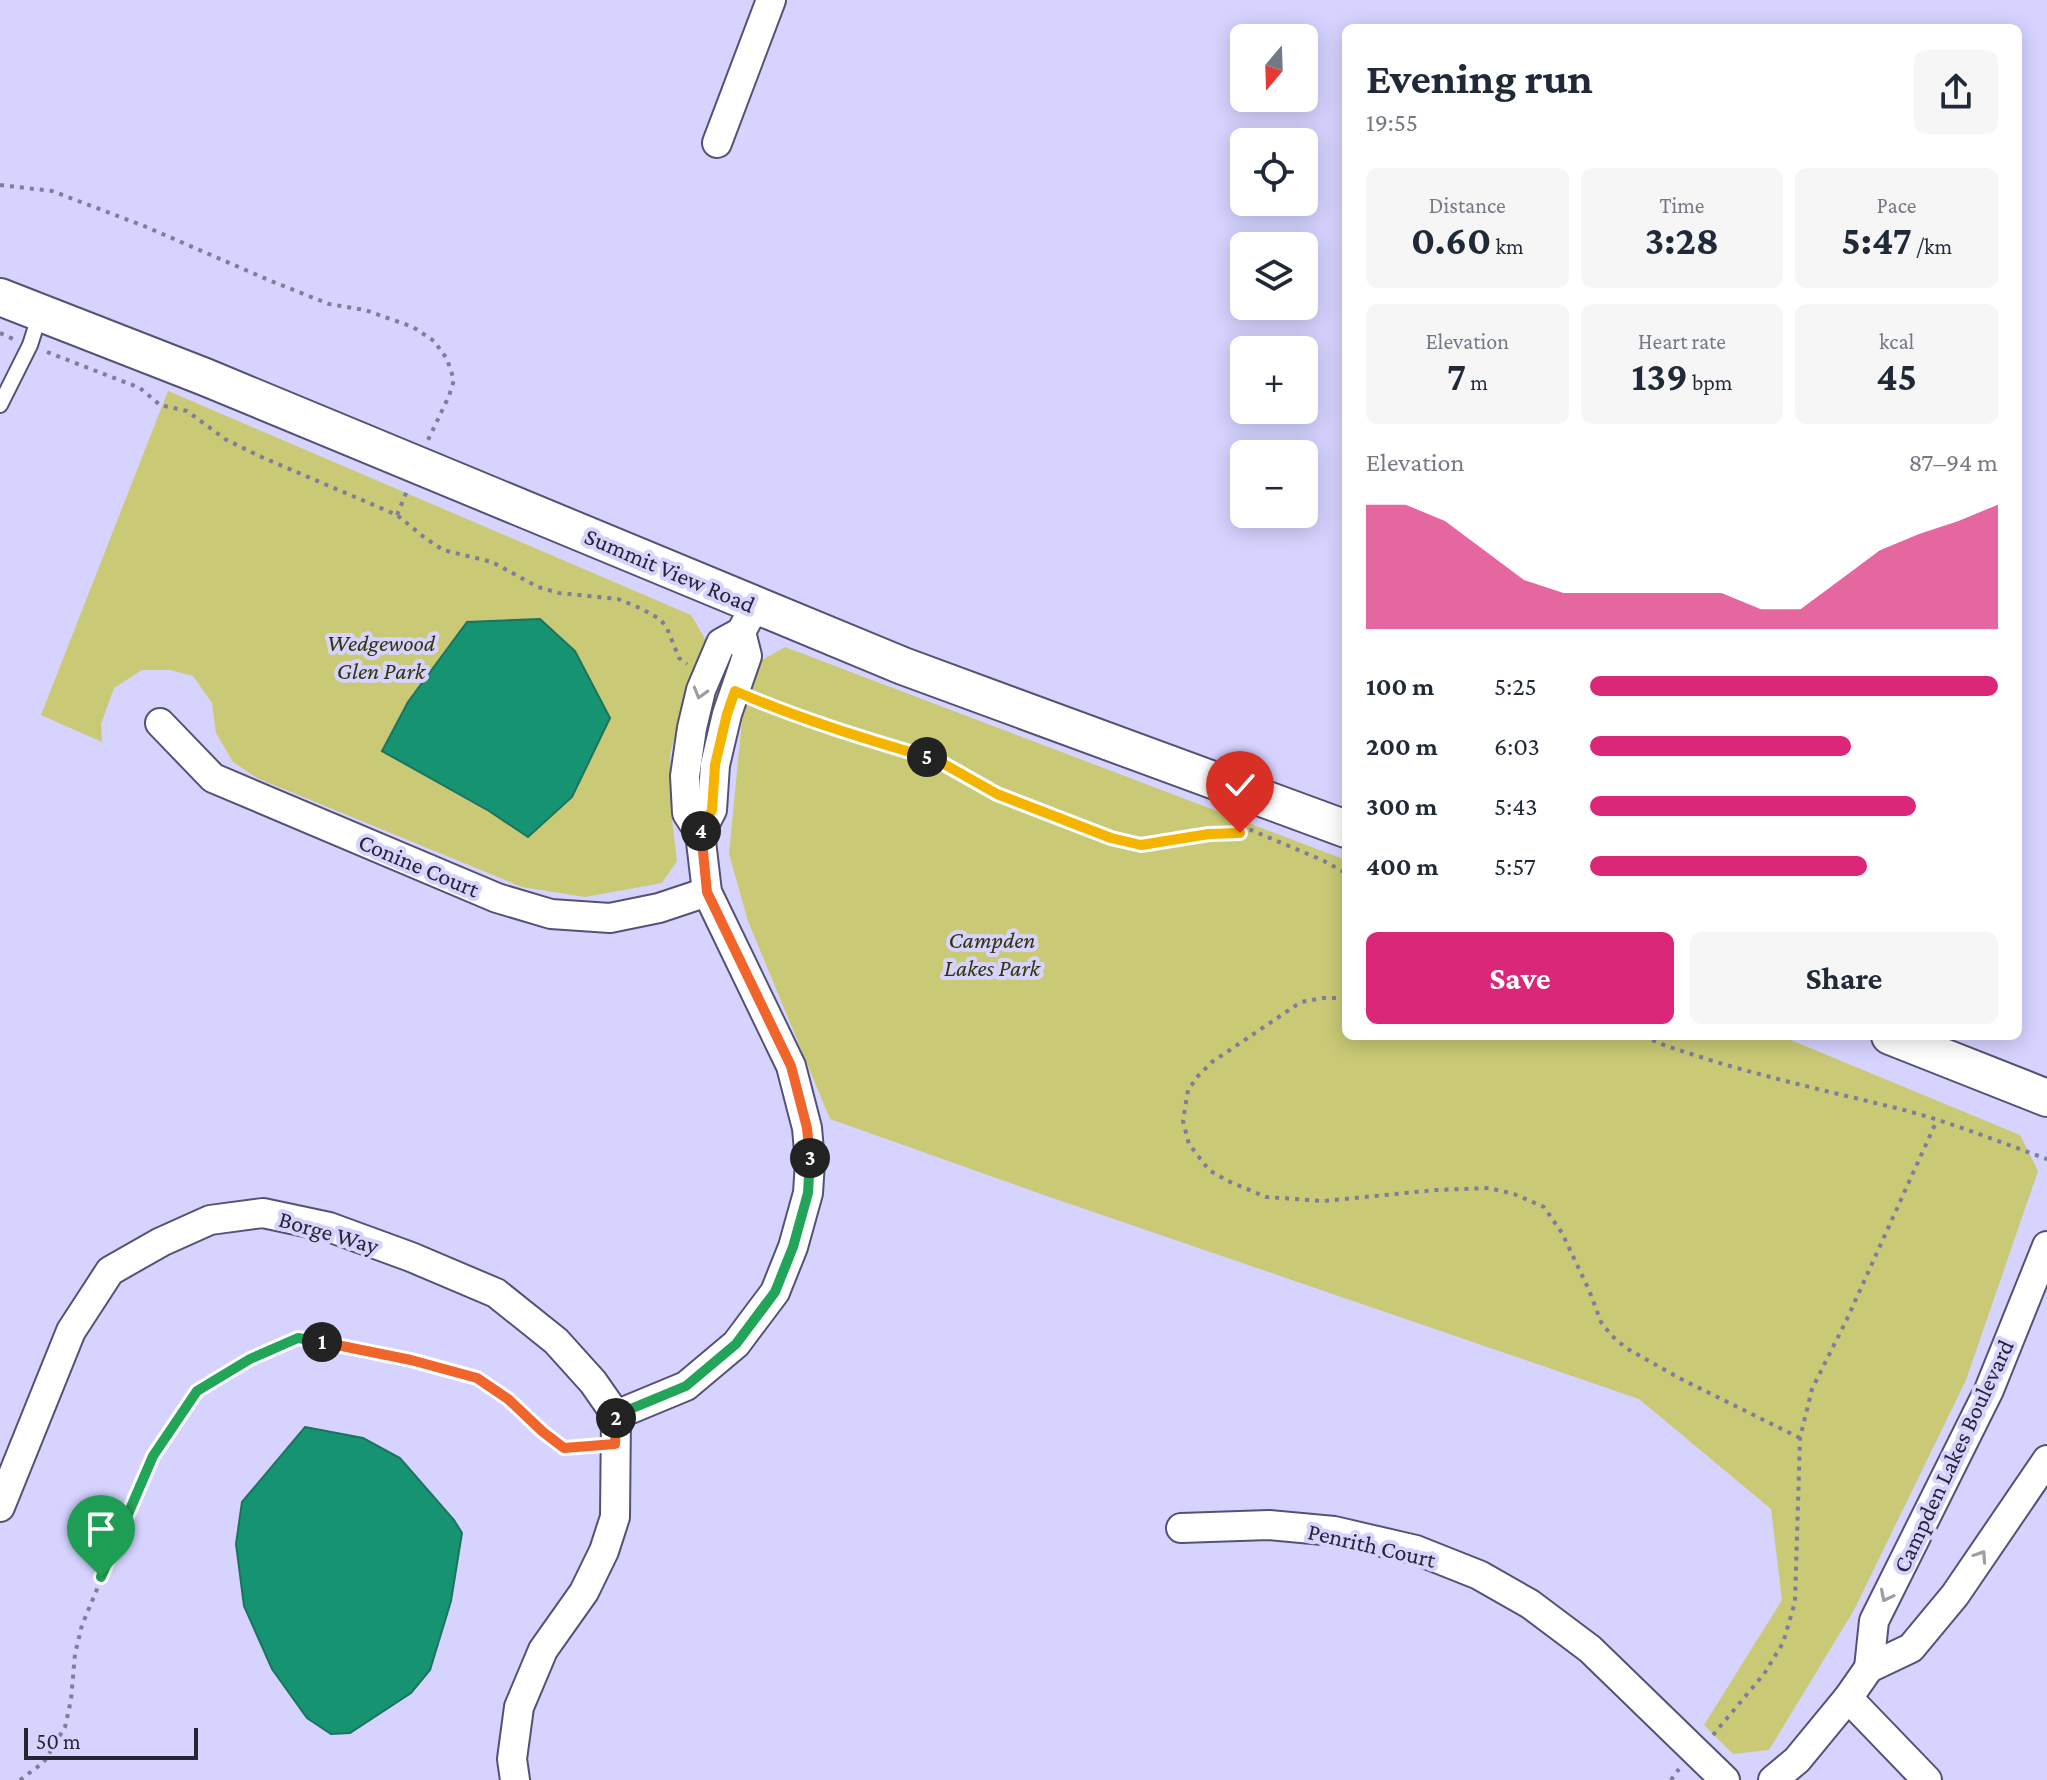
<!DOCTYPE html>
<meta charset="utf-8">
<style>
body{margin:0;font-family:"Crimson Pro",serif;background:#f6f6f7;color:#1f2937;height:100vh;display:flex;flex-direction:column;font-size:30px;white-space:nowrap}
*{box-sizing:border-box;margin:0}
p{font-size:26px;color:#747a83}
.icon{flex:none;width:44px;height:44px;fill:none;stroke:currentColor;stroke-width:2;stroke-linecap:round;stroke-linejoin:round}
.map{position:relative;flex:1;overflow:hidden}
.panel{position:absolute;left:1342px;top:24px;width:680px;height:1016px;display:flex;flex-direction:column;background:#fff;border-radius:12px;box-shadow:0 4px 20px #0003}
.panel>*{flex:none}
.needle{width:52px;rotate:199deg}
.controls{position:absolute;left:1230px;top:24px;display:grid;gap:16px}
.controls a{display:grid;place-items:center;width:88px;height:88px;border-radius:12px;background:#fff;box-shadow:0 4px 20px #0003;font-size:40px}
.scale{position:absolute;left:24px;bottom:20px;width:174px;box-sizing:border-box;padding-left:8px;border:4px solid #262535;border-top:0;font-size:22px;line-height:28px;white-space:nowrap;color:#262535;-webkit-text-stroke:6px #d6d3ff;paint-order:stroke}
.pin{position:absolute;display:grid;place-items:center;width:68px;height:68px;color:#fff;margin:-82px -34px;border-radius:50% 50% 50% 0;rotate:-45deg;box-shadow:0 0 8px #0007}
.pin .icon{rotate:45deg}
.km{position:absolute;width:40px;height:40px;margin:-20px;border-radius:50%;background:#222;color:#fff;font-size:22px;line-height:40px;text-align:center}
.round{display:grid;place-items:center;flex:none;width:84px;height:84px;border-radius:12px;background:#f6f6f7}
.summary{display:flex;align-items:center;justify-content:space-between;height:136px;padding:0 24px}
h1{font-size:44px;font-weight:700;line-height:60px}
.stats{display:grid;grid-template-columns:repeat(3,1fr);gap:12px;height:136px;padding:8px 24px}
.stats div{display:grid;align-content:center;border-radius:12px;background:#f6f6f7;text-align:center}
.stats b{font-size:40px;font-weight:700}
.stats small{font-size:22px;font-weight:400}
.stats p{font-size:22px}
.chart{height:224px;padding:16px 24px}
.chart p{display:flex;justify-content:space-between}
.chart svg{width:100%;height:144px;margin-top:8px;fill:#db2777;opacity:.7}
.cta{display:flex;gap:16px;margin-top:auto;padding:16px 24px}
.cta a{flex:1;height:92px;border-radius:12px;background:#db2777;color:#fff;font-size:32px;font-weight:700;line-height:92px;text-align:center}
.cta a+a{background:#f6f6f7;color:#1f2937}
ul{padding:0 24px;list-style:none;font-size:26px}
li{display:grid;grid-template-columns:128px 96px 1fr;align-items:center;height:60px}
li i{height:20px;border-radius:10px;background:#db2777}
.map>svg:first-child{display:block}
</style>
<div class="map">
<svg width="2047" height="1780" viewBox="0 0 2047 1780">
<rect width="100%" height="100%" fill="#d6d3ff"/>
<g fill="#c9c976">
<polygon points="168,391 691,615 707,642 687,690 670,755 671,810 677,861 662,883 585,897 522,887 257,778 233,762 216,733 212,703 193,676 170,670 142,670 114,688 101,724 102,742 41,715"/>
<polygon points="785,647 1346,860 1346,1036 1781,1036 2020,1135 2038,1171 1966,1380 1854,1610 1769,1750 1733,1754 1704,1725 1782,1600 1771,1509 1639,1399 1041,1194 830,1119 748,921 729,854 742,720 753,665"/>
</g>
<g fill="#169472" stroke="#1b7360" stroke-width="2">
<polygon points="540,619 575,651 610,718 572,797 528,837 489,811 382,751 408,702 467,622"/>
<polygon points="305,1427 363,1438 400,1458 454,1520 462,1533 451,1601 430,1670 411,1693 350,1733 331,1734 307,1718 272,1669 244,1606 236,1544 242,1502"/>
</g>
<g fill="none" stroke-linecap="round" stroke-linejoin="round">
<defs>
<polyline id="service" points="0,405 30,345 40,314"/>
<g id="minor">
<polyline points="717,143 771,0"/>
<polyline points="160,723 213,778 497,898 551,914 610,918 659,908 707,892"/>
<polyline points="700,833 712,810 715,765 727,714 747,656 741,632"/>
<polyline points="616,1415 686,1386 736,1344 775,1292 793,1247 808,1193 810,1162 807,1128 791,1066 707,892 700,833 687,813 685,776 692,728 701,690 721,643 741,632 755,606"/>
<polyline points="0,1507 71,1331 110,1271 161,1242 210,1220 263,1213 329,1227 411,1257 496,1293 556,1341 593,1382 616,1415"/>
<polyline points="1181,1528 1269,1525 1334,1531 1416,1550 1479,1575 1530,1604 1590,1649 1725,1780"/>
<polyline points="1869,1668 1874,1621 1989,1390 2047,1246"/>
<polyline points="1848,1698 1927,1780"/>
<polyline points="515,1780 512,1759 519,1707 543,1650 584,1592 604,1551 615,1517 616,1415"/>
<polyline points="1773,1780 1797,1760 1848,1698 1869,1668 1911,1648 1955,1595 2047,1460"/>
</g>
<g id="tertiary">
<polyline points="0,297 205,377 903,666 1346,829"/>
<polyline points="1890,1036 2047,1098"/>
</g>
</defs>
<use href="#service" stroke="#555176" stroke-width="18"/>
<use href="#minor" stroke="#555176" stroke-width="32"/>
<use href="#tertiary" stroke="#555176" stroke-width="40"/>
<g stroke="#7f7d9b" stroke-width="4" stroke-dasharray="4 6" stroke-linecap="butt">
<polyline points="0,185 52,191 144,226 271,281 329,304 365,310 413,327 434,341 447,359 454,380 449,396 428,440"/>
<polyline points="0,333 13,339"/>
<polyline points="47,352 140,388 160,405 187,411 225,439 259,456 397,515 425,538 443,550 492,562 538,587 559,593 618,599 640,608 660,619 667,628 679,658 687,664"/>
<polyline points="397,515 407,491"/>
<polyline points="758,701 881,744 935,759 997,794 1111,838 1141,845 1209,834 1251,830 1322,860 1346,873"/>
<polyline points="1346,998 1323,998 1301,1002 1212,1062 1198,1076 1188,1090 1183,1121 1189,1144 1209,1170 1228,1181 1266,1197 1324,1201 1436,1190 1489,1188 1514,1194 1544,1207 1562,1233 1589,1290 1601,1322 1611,1335 1626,1348 1681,1379 1800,1438"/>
<path d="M 1643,1036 C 1666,1047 1689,1053 1713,1061 C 1773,1079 1835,1093 1896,1108 C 1948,1121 1997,1141 2047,1159"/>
<polyline points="1713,1735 1764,1674 1783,1643 1795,1602 1800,1438 1812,1389 1847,1319 1937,1120"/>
<polyline points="20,1780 44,1762 65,1727 71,1700 75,1654 82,1625 153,1456 197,1391 250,1359 298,1338 411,1360 477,1378 508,1399 543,1432 564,1448 593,1446"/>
<polyline points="1671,1780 1679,1769"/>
</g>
<use href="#service" stroke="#fff" stroke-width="14"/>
<use href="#minor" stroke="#fff" stroke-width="28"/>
<use href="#tertiary" stroke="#fff" stroke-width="36"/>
</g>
<defs><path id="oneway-chevron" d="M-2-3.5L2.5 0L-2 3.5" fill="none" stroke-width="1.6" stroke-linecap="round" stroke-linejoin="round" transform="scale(2)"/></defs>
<g stroke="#9d9da4">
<use href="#oneway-chevron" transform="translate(700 693) rotate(106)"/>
<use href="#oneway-chevron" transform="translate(1981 1556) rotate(-56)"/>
<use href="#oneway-chevron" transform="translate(1886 1596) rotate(117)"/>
</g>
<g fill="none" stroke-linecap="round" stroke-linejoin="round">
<defs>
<polyline id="split-1" points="101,1577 153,1456 197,1391 250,1359 298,1338 322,1342"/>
<polyline id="split-2" points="322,1342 411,1360 477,1378 508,1399 543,1432 564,1448 615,1444 616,1418"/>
<polyline id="split-3" points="616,1418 616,1415 686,1386 736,1344 775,1292 793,1247 808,1193 810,1158"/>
<polyline id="split-4" points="701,831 707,892 791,1066 807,1128 810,1158"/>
<path id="split-5" d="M 701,831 L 712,810 L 715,765 L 727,714 L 735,691 C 797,718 862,738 927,757"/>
<polyline id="split-6" points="927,757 935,759 997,794 1111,838 1141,845 1209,834 1240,833"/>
</defs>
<use href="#split-1" stroke="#fff" stroke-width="16"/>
<use href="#split-2" stroke="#fff" stroke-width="16"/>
<use href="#split-3" stroke="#fff" stroke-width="16"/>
<use href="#split-4" stroke="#fff" stroke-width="16"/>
<use href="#split-5" stroke="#fff" stroke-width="16"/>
<use href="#split-6" stroke="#fff" stroke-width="16"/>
<use href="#split-1" stroke="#22a559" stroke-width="10"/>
<use href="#split-2" stroke="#f0652b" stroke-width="10"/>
<use href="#split-3" stroke="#22a559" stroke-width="10"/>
<use href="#split-4" stroke="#f0652b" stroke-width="10"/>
<use href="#split-5" stroke="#f5b400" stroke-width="10"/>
<use href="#split-6" stroke="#f5b400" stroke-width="10"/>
</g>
<g text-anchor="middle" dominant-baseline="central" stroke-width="8" stroke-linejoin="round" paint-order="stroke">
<g font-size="24" fill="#262535" stroke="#d6d3ff">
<text transform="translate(670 570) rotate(23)">Summit View Road</text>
<text transform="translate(419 865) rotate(23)">Conine Court</text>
<text transform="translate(329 1232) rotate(16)">Borge Way</text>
<text transform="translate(1953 1456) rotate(-65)">Campden Lakes Boulevard</text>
<text transform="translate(1372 1545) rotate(13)">Penrith Court</text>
</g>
<g font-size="24" font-style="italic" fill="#34340b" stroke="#d6d3ff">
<text x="381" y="642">Wedgewood<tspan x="381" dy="28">Glen Park</tspan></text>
<text x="992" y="939">Campden<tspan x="992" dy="28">Lakes Park</tspan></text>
</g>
</g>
</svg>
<div class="controls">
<a><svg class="needle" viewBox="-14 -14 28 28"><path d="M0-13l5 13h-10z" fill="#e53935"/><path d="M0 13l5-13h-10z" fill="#747a83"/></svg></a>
<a><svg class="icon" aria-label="locate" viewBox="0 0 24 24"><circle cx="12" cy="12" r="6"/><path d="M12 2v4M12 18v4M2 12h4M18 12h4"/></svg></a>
<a><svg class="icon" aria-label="layers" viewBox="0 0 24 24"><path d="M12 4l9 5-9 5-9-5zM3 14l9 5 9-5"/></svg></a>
<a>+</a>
<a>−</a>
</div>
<div class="scale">50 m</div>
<div class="pin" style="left:101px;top:1577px;background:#1e9e55"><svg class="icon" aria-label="arrive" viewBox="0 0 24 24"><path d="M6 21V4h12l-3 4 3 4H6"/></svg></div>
<div class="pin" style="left:1240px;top:833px;background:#d93025"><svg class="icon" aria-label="check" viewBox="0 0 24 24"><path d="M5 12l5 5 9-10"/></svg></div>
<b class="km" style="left:322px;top:1342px">1</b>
<b class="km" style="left:616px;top:1418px">2</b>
<b class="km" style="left:810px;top:1158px">3</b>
<b class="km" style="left:701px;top:831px">4</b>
<b class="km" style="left:927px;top:757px">5</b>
<section class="panel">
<div class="summary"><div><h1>Evening run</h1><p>19:55</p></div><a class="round"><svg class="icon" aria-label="share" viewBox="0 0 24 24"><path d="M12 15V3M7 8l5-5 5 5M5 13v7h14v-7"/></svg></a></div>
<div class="stats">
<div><p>Distance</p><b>0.60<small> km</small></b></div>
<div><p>Time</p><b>3:28</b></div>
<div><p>Pace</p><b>5:47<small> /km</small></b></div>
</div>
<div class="stats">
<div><p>Elevation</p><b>7<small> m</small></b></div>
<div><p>Heart rate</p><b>139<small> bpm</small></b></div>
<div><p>kcal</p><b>45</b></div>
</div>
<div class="chart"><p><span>Elevation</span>87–94 m</p>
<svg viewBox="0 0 160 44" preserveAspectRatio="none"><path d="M0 44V6L10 6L20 11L30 20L40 29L50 33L60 33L70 33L80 33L90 33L100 38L110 38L120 29L130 20L140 15L150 11L160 6V44z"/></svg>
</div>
<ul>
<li><b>100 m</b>5:25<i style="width:100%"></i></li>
<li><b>200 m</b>6:03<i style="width:64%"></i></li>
<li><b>300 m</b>5:43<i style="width:80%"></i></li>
<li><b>400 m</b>5:57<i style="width:68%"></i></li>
</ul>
<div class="cta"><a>Save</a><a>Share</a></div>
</section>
</div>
